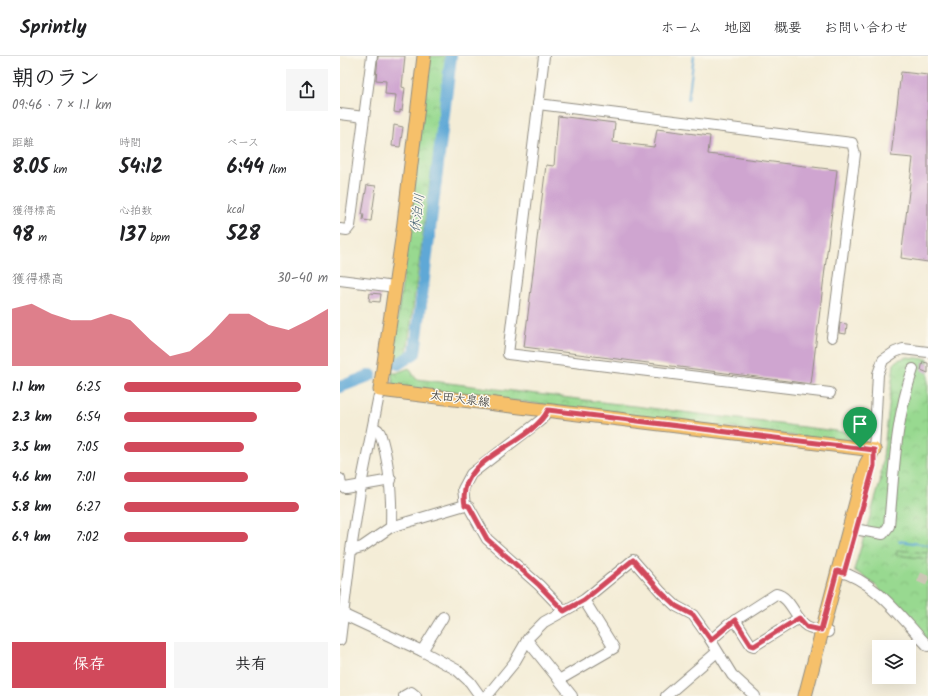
<!DOCTYPE html>
<html lang="ja">
<meta charset="utf-8">
<style>
body{margin:0;font-family:Kalam,"Klee One",sans-serif;background:#f6f6f6;color:#202124;height:100vh;display:flex;flex-direction:column;font-size:15px;white-space:nowrap}
*{box-sizing:border-box;margin:0}
p{font-size:13px;color:#757577}
.icon{flex:none;width:22px;height:22px;fill:none;stroke:currentColor;stroke-width:2;stroke-linecap:round;stroke-linejoin:round}
.map{position:relative;flex:1;overflow:hidden}
.panel{display:flex;flex-direction:column;background:#fff;width:340px}
.panel>*{flex:none}
.controls{position:absolute;left:532px;top:584px;display:grid;gap:8px}
.controls a{display:grid;place-items:center;width:44px;height:44px;border-radius:0px;background:#fff;box-shadow:0 4px 16px #0002;font-size:20px}
.pin{position:absolute;display:grid;place-items:center;width:34px;height:34px;color:#fff;margin:-41px -17px;border-radius:50% 50% 50% 0;rotate:-45deg;box-shadow:0 0 4px #0007}
.pin .icon{rotate:45deg}
.round{display:grid;place-items:center;flex:none;width:42px;height:42px;border-radius:0px;background:#f6f6f6}
.head{display:flex;align-items:center;justify-content:space-between;height:68px;padding:0 12px}
h1{font-size:22px;font-weight:700;line-height:30px}
.stats{display:grid;grid-template-columns:repeat(3,1fr);gap:6px;height:68px;padding:4px 12px}
.stats div{display:grid;align-content:center}
.stats b{font-size:20px;font-weight:700}
.stats small{font-size:11px;font-weight:400}
.stats p{font-size:11px}
.chart{height:112px;padding:8px 12px}
.chart p{display:flex;justify-content:space-between}
.chart svg{width:100%;height:72px;margin-top:4px;fill:#d1495b;opacity:.7}
.cta{display:flex;gap:8px;margin-top:auto;padding:8px 12px}
.cta a{flex:1;height:46px;border-radius:0px;background:#d1495b;color:#fff;font-size:16px;font-weight:700;line-height:46px;text-align:center}
.cta a+a{background:#f6f6f6;color:#202124}
ul{padding:0 12px;list-style:none;font-size:13px}
li{display:grid;grid-template-columns:64px 48px 1fr;align-items:center;height:30px}
li i{height:10px;border-radius:5px;background:#d1495b}
header{display:flex;align-items:center;gap:24px;box-sizing:border-box;height:56px;padding:0 20px;background:#fff;border-bottom:1px solid #e0e0e0}
header strong{font-size:19px}
nav{display:flex;gap:22px;margin-inline-start:auto;font-size:14px}
main{display:flex;flex:1;min-height:0}
.map>svg:first-child{display:block}
</style>
<header>
<strong>Sprintly</strong>
<nav><a>ホーム</a><a>地図</a><a>概要</a><a>お問い合わせ</a></nav>
</header>
<main>
<section class="panel">
<div class="head"><div><h1>朝のラン</h1><p>09:46 · 7 × 1.1 km</p></div><a class="round"><svg class="icon" aria-label="share" viewBox="0 0 24 24"><path d="M12 15V3M7 8l5-5 5 5M5 13v7h14v-7"/></svg></a></div>
<div class="stats">
<div><p>距離</p><b>8.05<small> km</small></b></div>
<div><p>時間</p><b>54:12</b></div>
<div><p>ペース</p><b>6:44<small> /km</small></b></div>
</div>
<div class="stats">
<div><p>獲得標高</p><b>98<small> m</small></b></div>
<div><p>心拍数</p><b>137<small> bpm</small></b></div>
<div><p>kcal</p><b>528</b></div>
</div>
<div class="chart"><p><span>獲得標高</span>30–40 m</p>
<svg viewBox="0 0 160 44" preserveAspectRatio="none"><path d="M0 44V9L10 6L20 12L30 16L40 16L50 12L60 16L70 28L80 38L90 35L100 25L110 12L120 12L130 19L140 22L150 16L160 9V44z"/></svg>
</div>
<ul>
<li><b>1.1 km</b>6:25<i style="width:87%"></i></li>
<li><b>2.3 km</b>6:54<i style="width:65%"></i></li>
<li><b>3.5 km</b>7:05<i style="width:59%"></i></li>
<li><b>4.6 km</b>7:01<i style="width:61%"></i></li>
<li><b>5.8 km</b>6:27<i style="width:86%"></i></li>
<li><b>6.9 km</b>7:02<i style="width:61%"></i></li>
</ul>
<div class="cta"><a>保存</a><a>共有</a></div>
</section>
<div class="map">
<svg width="588" height="640" viewBox="0 0 588 640">
<defs>
<pattern id="park-crowns" width="20" height="18" patternUnits="userSpaceOnUse"><rect width="20" height="18" fill="#98d990"/><path d="M2 6a3 3 0 1 1 6 0M12 15a3 3 0 1 1 6 0" fill="none" stroke="#83ba7c"/></pattern>
<pattern id="garden-furrows" width="10" height="10" patternUnits="userSpaceOnUse"><rect width="10" height="10" fill="#98d990"/><path d="M-1 1l2-2M0 10L10 0M9 11l2-2" fill="none" stroke="#83ba7c"/></pattern>
</defs>
<rect width="100%" height="100%" fill="#fbf7ec"/>
<filter id="ink" filterUnits="userSpaceOnUse"><feTurbulence type="fractalNoise" baseFrequency=".025" numOctaves="2"/><feDisplacementMap in="SourceGraphic" scale="8" xChannelSelector="R" yChannelSelector="G"/><feConvolveMatrix kernelMatrix="1 2 1 2 8 2 1 2 1" color-interpolation-filters="sRGB"/></filter>
<filter id="wash" filterUnits="userSpaceOnUse"><feTurbulence type="fractalNoise" baseFrequency=".012" numOctaves="4" result="noise"/><feDisplacementMap in="SourceGraphic" scale="16" xChannelSelector="R" yChannelSelector="G"/><feGaussianBlur stdDeviation="0.9" result="paint"/><feColorMatrix in="noise" values="0 0 0 0 0 0 0 0 0 0 0 0 0 0 0 0 0 1.4 0 .05"/><feComposite in="paint" operator="in"/></filter>
<g filter="url(#wash)">
<rect width="100%" height="100%" fill="#f4edd7"/>
<g fill="url(#park-crowns)" stroke="#62825e">
<polygon points="90,0 107,0 67,297 53,307 52,316 56,317 69,312 76,323 520,378 519,388 54,330 51,317"/>
<polygon points="567,301 588,303 588,585 535,529 514,514 540,427 554,308 558,304"/>
</g>
<polygon fill="url(#garden-furrows)" stroke="#62825e" points="557,494 588,497 588,503 556,499"/>
<g fill="none" stroke-linecap="round" stroke-linejoin="round">
<g stroke="#5ea8d6" stroke-width="2">
<polyline points="348,44 354,0"/>
<polyline points="559,485 588,489"/>
</g>
<g stroke="#5ea8d6" stroke-width="12">
<polyline points="58,308 75,297 111,0"/>
<polyline points="0,331 31,319"/>
</g>
</g>
<g id="blocks">
<g fill="#cfa5d0">
<polygon points="38,0 65,0 62,31 65,32 62,55 60,54 60,57 54,56 56,39 45,38 46,25 36,24"/>
<polygon points="561,16 588,19 588,206 561,202 573,102 551,100"/>
<polygon points="218,60 275,67 273,86 314,91 317,73 370,80 368,98 497,114 471,328 184,291 206,109 214,110"/>
<polygon points="54,69 63,71 60,91 52,90"/>
<polygon points="27,129 36,130 31,165 23,164 24,158 22,158"/>
<polygon points="30,237 41,238 40,246 29,245"/>
<polygon points="500,267 507,268 506,278 499,277"/>
<polygon points="583,306 588,307 588,317 581,314"/>
</g>
</g>
</g>
<g filter="url(#ink)">
<use href="#blocks" fill-opacity="0" stroke="#908c81" stroke-width="1"/>
<g fill="none" stroke-linecap="round" stroke-linejoin="round">
<polyline stroke="#ccc6b5" stroke-width="10" stroke-dasharray="10 5" stroke-linecap="butt" points="579,521 588,525"/>
<defs>
<g id="minor">
<polyline points="204,0 168,298 490,337"/>
<polyline points="198,48 512,87 515,98 492,281"/>
<polyline points="0,58 24,61"/>
<polyline points="0,173 7,174 10,170 32,0"/>
<polyline points="0,224 55,231"/>
<path d="M 33,371 L 38,374 L 40,377 C 50,408 52,439 51,471"/>
<polyline points="534,394 538,318 543,304 555,296 563,293 588,296"/>
<polyline points="0,423 1,429 5,432 51,424"/>
<polyline points="125,449 123,433 131,418 201,364 208,354"/>
<path d="M 508,472 L 543,478 L 549,470 C 554,417 555,364 573,313"/>
<polyline points="11,494 22,491 51,471 125,449 129,451 147,483 199,529 224,555"/>
<path d="M 497,515 C 536,524 562,563 588,590"/>
<polyline points="0,557 82,595 117,614 130,626 140,640"/>
<polyline points="395,564 411,589 414,590 459,562"/>
<polyline points="0,584 11,494 21,429 40,334"/>
<polyline points="187,584 232,640"/>
<path d="M 371,584 L 388,569 L 436,538 C 449,540 455,560 464,568 C 469,573 481,574 488,576"/>
<polyline points="82,595 103,561"/>
<polyline points="219,624 274,592 244,544"/>
<polyline points="64,640 71,636 76,640"/>
<polyline points="147,640 174,607 189,581 204,566 244,544 293,504 321,536 336,550 353,559 368,580 392,619 415,640"/>
<polyline points="326,640 377,596"/>
</g>
<g id="major">
<polyline points="84,0 62,183 40,334 534,394"/>
<polyline points="465,640 526,408 534,394"/>
</g>
</defs>
<use href="#minor" stroke="#908c81" stroke-width="12"/>
<use href="#major" stroke="#908c81" stroke-width="15"/>
<use href="#minor" stroke="#fff" stroke-width="10"/>
<use href="#major" stroke="#f6c06b" stroke-width="13"/>
</g>
</g>
<g fill="none" stroke-linecap="round" stroke-linejoin="round" filter="url(#ink)">
<defs>
<path id="route" d="M 208,354 L 534,394 L 534,410 L 504,517 L 497,515 L 481,574 L 467,571 L 459,562 L 414,590 L 411,589 L 395,564 L 371,584 L 353,559 L 336,550 L 321,536 L 293,504 L 244,544 L 224,555 L 199,529 L 147,483 L 129,450 L 125,449 C 115,401 190,390 208,354 Z"/>
</defs>
<use href="#route" stroke="#fff" stroke-width="8"/>
<use href="#route" stroke="#d1495b" stroke-width="5"/>
</g>
<g text-anchor="middle" dominant-baseline="central" stroke-width="3" stroke-linejoin="round" paint-order="stroke">
<g font-size="12" fill="#2b2b2b" stroke="#fbf7ec">
<text transform="translate(120 343) rotate(7)">太田大泉線</text>
</g>
<g font-size="13" font-style="italic" fill="#3f5d6f" stroke="#fbf7ec">
<text transform="translate(78 157) rotate(-83)">休泊川</text>
</g>
</g>
</svg>
<div class="controls">
<a><svg class="icon" aria-label="layers" viewBox="0 0 24 24"><path d="M12 4l9 5-9 5-9-5zM3 14l9 5 9-5"/></svg></a>
</div>
<div class="pin" style="left:520px;top:392px;background:#1e9e55"><svg class="icon" aria-label="arrive" viewBox="0 0 24 24"><path d="M6 21V4h12l-3 4 3 4H6"/></svg></div>
</div>
</main>
